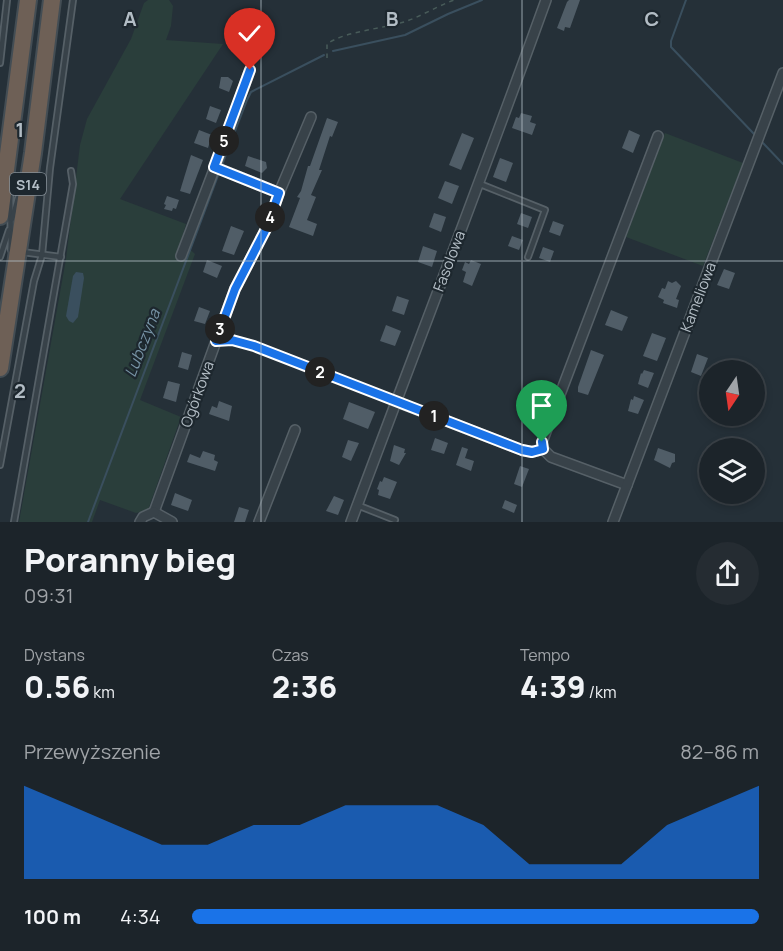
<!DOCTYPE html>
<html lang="pl">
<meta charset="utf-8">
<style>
body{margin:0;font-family:Manrope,sans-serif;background:#252c32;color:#f1f3f6;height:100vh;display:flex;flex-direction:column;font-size:22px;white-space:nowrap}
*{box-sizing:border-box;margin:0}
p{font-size:20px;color:#a0a4a8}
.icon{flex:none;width:33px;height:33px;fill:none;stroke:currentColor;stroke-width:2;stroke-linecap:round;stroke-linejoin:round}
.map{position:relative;height:522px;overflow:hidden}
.sheet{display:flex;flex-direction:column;background:#1c242a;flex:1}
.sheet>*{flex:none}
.needle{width:39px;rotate:193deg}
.fabs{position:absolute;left:699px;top:360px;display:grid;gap:12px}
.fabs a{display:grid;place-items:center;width:66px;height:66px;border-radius:50%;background:#1c242a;box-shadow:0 3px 9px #0003,0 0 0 2px #3a4147;font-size:30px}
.pin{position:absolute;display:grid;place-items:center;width:51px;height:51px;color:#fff;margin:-62px -26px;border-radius:50% 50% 50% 0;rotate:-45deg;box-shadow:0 0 6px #0007}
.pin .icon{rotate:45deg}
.km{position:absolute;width:30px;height:30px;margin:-15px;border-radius:50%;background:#222;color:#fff;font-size:16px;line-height:30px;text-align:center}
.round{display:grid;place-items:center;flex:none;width:63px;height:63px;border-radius:32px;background:#252c32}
.headline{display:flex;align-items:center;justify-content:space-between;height:102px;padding:0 24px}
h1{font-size:33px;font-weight:800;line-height:45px}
.stats{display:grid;grid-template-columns:repeat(3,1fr);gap:9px;height:102px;padding:6px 24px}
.stats div{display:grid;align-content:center}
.stats b{font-size:30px;font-weight:800}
.stats small{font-size:16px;font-weight:400}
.stats p{font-size:16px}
.chart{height:168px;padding:12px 24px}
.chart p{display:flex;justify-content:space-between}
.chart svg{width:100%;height:108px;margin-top:6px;fill:#1a73e8;opacity:.7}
ul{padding:0 24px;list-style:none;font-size:20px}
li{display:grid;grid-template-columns:96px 72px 1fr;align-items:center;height:45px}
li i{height:15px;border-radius:8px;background:#1a73e8}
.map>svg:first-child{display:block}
</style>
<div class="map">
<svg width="783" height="522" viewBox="0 0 783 522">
<rect width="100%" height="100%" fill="#253038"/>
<g fill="#2a3e3b">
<polygon points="148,0 169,0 173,6 171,26 166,40 223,44 120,199 186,224 181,241 195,254 140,400 181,417 148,510 136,513 100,500 92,522 19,522 66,259 80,145 87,119 131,39 144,3"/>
<polygon points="665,133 743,163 703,266 626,237"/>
</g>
<polygon fill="#3a4f5e" points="76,272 83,273 84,278 78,317 73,323 69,321 66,316 73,276"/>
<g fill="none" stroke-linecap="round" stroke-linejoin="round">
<g stroke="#3a4f5e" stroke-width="2">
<polyline points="686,0 671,41 671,47 755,135"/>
<polyline points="333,51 405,35 448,14 482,0"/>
<polyline points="763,143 783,164"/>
<polyline points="222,165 247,100 251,92 324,55"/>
<polyline points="88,522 219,173"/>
</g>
</g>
<g fill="#505d67">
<polygon points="569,0 580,0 570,28 565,27 564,31 557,28 567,2"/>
<polygon points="235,39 245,43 241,54 231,50"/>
<polygon points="221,77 228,77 233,81 229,92 219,88"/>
<polygon points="210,106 221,110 216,123 206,119"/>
<polygon points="521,113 532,116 530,122 536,124 532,135 512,128 516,117 519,118"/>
<polygon points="327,118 338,122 332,137 330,136 319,170 322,170 311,195 316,197 307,220 317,224 313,236 289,227 300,198 297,197 301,191 308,166 310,166"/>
<polygon points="199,130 212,135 208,148 194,143"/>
<polygon points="629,130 640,135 633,153 622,148"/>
<polygon points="462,133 474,138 461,170 449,165"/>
<polygon points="191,155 203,160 190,194 180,191"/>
<polygon points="248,156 266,162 267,168 262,173 245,166"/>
<polygon points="500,158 513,163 506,182 493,177"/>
<polygon points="445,181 459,186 452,204 438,198"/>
<polygon points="167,196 179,200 176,209 173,208 172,211 164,209 166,205 164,204"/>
<polygon points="434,213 446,217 441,232 429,227"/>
<polygon points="521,213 532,217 528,228 517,224"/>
<polygon points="553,221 564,225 560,236 549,232"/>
<polygon points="231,226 244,231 234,255 222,251"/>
<polygon points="512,236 523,240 519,250 508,246"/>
<polygon points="423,246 437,251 432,267 418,262"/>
<polygon points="543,247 554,251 550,262 539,258"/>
<polygon points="207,260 222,266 217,278 203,272"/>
<polygon points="471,260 481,264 472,286 463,282 466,272 462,270 465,262 469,264"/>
<polygon points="724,269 735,273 729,289 717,285"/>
<polygon points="668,281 672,283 676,281 681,286 676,299 679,300 677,308 663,303 664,300 658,297 662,288 665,289"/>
<polygon points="397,296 409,300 404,315 392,311"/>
<polygon points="199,307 210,311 205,324 194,321"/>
<polygon points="611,310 628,317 622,331 605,325"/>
<polygon points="386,325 401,331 395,346 380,341"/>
<polygon points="652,333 666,338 657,361 643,356"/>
<polygon points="591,350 604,355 588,395 578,392 578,387"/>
<polygon points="182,352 192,355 188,370 178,367"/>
<polygon points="697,354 708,358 701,376 691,372"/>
<polygon points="644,370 654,373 648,388 638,384 641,373 642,374"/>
<polygon points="168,381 180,384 176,402 163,398"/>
<polygon points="533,385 545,390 539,407 527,402"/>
<polygon points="634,396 644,400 638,414 628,411 631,399 633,400"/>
<polygon points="219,401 232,406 229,421 209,414 212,406 217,408"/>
<polygon points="349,402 375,412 368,429 343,419"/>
<polygon points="435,438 448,443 444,454 431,450"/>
<polygon points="348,440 359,443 351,461 342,457"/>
<polygon points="394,445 405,449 404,453 406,453 399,465 390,461"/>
<polygon points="462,447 468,449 465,458 474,461 471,471 456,465"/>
<polygon points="658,448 675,454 675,462 672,463 670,468 654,460"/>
<polygon points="203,451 215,455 214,460 218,462 215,471 187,462 190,454 200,458"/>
<polygon points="520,466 529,469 522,487 514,484"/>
<polygon points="384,477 397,482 390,499 378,495 379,490 377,489 380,481 382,482"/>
<polygon points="175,493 192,500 188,511 171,505"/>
<polygon points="334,496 344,500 338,515 326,511"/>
<polygon points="505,500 517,505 514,513 502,508"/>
<polygon points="239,507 249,510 245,522 234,522"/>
</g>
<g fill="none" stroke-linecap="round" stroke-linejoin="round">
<defs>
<g id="lane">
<polyline points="0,63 7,0"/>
<polyline points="480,184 545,210 528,257"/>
<polyline points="10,195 11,250"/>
<polyline points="12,219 18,198"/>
<polyline points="22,252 61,257"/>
<polyline points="0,257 9,230"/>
<polyline points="0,465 34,281 42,255 50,168 73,0"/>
<polyline points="357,505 395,520"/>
<polyline points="14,522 73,184 71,171"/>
</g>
<g id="street">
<polyline points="215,167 250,70"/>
<polyline points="279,193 311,117"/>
<polyline points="397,402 522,450 532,452 543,449"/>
<polyline points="627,485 551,457 543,449 542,442 658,136"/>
<polyline points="154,512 235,289 267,227 279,193 215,167 181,256"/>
<polyline points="154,512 172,522"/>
<polyline points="140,522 143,517 154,512"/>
<polyline points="259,522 295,430"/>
<path d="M 351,522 C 416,348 483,175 546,0"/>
<polyline points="613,522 783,73"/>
</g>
<g id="highway">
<polyline points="0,216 28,0"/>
<polyline points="0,368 33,153 52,0"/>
</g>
</defs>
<use href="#lane" stroke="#566067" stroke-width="8"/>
<use href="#street" stroke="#566067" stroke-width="12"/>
<use href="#highway" stroke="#434d54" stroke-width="20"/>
<g stroke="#485b59" stroke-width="1.5" stroke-dasharray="4.5 4.5" stroke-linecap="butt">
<path d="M 327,58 L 327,44 C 345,31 383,29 407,21 C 423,15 438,6 454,0"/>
<polyline points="226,340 233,340 254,346 387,398"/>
</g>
<use href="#lane" stroke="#384249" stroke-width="4.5"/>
<use href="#street" stroke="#384249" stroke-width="9"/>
<use href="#highway" stroke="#6e6056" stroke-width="16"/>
</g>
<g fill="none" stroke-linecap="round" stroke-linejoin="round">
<defs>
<polyline id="route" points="250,70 214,167 279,193 267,227 235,289 216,341 232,340 254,346 522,450 532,452 543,449 542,442"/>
</defs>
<use href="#route" stroke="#fff" stroke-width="12"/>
<use href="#route" stroke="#1a73e8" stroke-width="8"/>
</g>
<path fill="none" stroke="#b3bdc5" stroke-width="1.5" stroke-opacity="0.55" d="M 261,0 L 261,522M 522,0 L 522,522M 0,261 L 783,261"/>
<g text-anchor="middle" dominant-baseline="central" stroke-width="4.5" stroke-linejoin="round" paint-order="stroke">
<rect fill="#1d272e" stroke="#869098" stroke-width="1.5" x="10" y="173" width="36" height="22" rx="4.5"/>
<g font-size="14" font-weight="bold" fill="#b3bdc5">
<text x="28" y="184">S14</text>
</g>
<g font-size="15" fill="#b3bdc5" stroke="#1d272e">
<text transform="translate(449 261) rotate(-69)">Fasolowa</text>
<text transform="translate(698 297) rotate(-69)">Kameliowa</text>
<text transform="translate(197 394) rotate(-70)">Ogórkowa</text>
</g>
<g font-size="16" font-style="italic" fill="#7793a5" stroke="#1d272e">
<text transform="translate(142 343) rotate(-69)">Lubczyna</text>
</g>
</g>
<g font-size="20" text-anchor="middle" font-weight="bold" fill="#b3bdc5" stroke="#1d272e" stroke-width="4.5" stroke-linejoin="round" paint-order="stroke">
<text x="130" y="26">A</text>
<text x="392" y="26">B</text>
<text x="652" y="26">C</text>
<text x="20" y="137">1</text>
<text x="20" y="398">2</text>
</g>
</svg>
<div class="fabs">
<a><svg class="needle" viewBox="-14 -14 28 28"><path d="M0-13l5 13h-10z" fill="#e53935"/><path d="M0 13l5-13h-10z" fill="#a0a4a8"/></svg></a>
<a><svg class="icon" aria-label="layers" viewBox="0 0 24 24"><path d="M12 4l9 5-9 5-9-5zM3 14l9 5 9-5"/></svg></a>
</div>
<div class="pin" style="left:542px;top:442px;background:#1e9e55"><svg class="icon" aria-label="arrive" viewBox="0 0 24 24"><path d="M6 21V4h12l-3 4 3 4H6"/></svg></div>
<div class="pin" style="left:250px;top:70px;background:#d93025"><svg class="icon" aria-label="check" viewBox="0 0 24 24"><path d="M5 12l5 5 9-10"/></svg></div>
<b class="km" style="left:434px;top:416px">1</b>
<b class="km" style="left:320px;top:372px">2</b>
<b class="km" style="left:220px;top:329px">3</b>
<b class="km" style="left:270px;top:217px">4</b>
<b class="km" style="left:224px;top:141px">5</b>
</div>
<section class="sheet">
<div class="headline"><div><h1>Poranny bieg</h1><p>09:31</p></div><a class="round"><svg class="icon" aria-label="share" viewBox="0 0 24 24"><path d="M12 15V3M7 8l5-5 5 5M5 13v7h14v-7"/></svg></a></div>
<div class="stats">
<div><p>Dystans</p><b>0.56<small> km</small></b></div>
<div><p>Czas</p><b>2:36</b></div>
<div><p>Tempo</p><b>4:39<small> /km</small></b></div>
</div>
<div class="chart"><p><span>Przewyższenie</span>82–86 m</p>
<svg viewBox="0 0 160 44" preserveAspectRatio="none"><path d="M0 44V6L10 14L20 22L30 30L40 30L50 22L60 22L70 14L80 14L90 14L100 22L110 38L120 38L130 38L140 22L150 14L160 6V44z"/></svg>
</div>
<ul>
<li><b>100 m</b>4:34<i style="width:100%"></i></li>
</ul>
</section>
